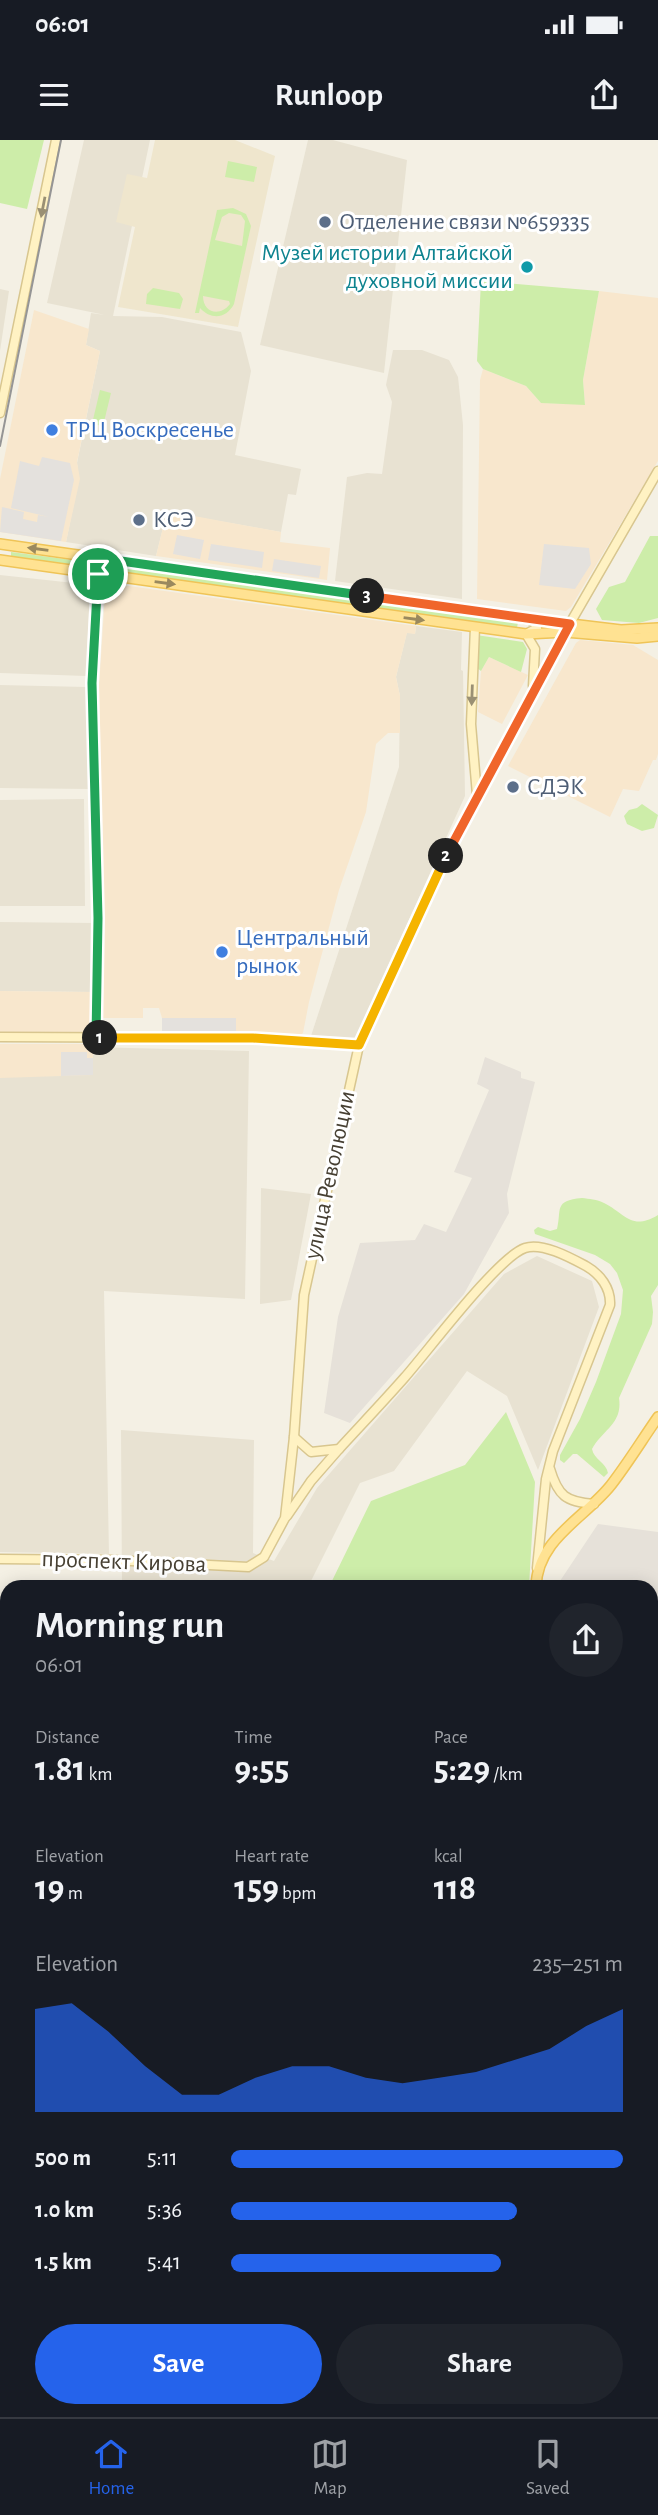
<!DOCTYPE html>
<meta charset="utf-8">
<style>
body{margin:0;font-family:"Alegreya Sans",sans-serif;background:#20242c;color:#f1f3f6;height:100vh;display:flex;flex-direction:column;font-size:26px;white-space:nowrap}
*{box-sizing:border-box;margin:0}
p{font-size:23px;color:#9ea1a6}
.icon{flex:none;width:38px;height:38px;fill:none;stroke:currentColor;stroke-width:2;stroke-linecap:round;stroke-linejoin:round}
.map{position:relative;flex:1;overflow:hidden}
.details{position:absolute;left:0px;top:1440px;width:658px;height:838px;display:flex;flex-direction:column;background:#171b24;border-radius:21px 21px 0 0;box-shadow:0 4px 18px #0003}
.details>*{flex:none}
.pin{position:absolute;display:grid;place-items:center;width:60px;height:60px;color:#fff;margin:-30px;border:4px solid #fff;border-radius:50%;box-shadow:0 2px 7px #0007}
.km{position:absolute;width:35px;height:35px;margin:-18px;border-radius:50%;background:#222;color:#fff;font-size:19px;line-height:35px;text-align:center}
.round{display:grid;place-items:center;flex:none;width:74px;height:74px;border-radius:37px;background:#20242c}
.summary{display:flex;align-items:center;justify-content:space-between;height:119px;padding:0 35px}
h1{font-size:38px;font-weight:700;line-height:52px}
.figures{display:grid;grid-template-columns:repeat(3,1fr);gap:10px;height:119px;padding:7px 35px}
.figures div{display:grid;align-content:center}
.figures b{font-size:35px;font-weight:700}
.figures small{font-size:19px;font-weight:400}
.figures p{font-size:19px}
.chart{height:196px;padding:14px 35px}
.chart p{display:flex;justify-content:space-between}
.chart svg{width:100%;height:126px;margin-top:7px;fill:#2563eb;opacity:.7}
.cta{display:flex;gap:14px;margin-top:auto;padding:14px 35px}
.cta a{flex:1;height:80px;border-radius:42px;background:#2563eb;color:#fff;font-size:28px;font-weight:700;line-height:80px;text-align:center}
.cta a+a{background:#20242c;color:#f1f3f6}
ul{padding:0 35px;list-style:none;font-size:23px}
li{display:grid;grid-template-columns:112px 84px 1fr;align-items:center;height:52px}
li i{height:18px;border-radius:9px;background:#2563eb}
.status{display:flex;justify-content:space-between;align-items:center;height:49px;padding:0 35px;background:#171b24;direction:ltr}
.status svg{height:19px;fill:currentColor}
header{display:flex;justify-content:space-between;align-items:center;height:91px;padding:0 35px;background:#171b24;font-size:32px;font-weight:700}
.tabs{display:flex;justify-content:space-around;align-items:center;height:98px;border-top:2px solid #363941;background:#171b24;font-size:19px;color:#9ea1a6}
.tabs a{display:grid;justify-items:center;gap:4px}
.tabs .selected{color:#2563eb}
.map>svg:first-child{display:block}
</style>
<div class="status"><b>06:01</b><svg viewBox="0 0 49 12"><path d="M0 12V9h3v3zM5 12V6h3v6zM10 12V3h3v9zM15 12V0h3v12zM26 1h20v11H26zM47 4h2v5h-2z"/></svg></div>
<header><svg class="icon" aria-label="menu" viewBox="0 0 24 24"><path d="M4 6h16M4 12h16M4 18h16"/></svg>Runloop<svg class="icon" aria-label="share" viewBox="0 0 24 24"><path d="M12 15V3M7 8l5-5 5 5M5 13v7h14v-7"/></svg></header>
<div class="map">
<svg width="658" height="2277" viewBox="0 0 658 2277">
<rect width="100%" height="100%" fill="#f4f0e4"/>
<g fill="#e8e2d2">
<polygon points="84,0 150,0 113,176 162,177 241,192 251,231 235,315 301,329 296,355 288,354 281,392 167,372 156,416 66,402 79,339 77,323 100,211 86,205 91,173 105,175 47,163"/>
<polygon points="308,0 333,0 407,20 384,233 260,205"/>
<polygon points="0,149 9,151 0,211"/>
<polygon points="393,210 422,210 449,220 458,237 463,285 462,459 335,441 347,337 367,333 382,334 392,262 386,245"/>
<polygon points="0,435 83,444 90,452 86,536 0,533"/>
<polygon points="416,486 462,492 461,530 463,531 465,656 354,901 310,899 399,627 400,556 396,537 407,492 415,494"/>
<polygon points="0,545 86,547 89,649 0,648"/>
<polygon points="84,659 85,766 0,766 0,660"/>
<polygon points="0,782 95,783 94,852 0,851"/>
<polygon points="90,907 249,911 245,1159 104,1151 109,1414 0,1412 0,912"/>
<polygon points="261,1048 311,1054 291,1160 260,1164"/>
<polygon points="537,1116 592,1141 599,1167 538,1330 507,1256 467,1231 394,1331 360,1343 308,1447 122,1447 121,1290 254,1300 253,1413 274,1421 317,1348 504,1134"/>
<polygon points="7,1704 7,2272 41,2272 40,2277 0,2277 0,1705"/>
<polygon points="85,2272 213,2272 211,2277 83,2277"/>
</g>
<g fill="#f8e7cd">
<polygon points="599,151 658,158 658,321 571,467 566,471 477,459 480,240 483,229 526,246 541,263 585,264 583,240"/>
<polygon points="34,170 89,189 86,205 100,211 77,322 80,339 66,402 0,392 0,339"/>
<polygon points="167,371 281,392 280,402 330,408 327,440 156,416"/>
<polygon points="118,446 129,446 416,486 415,494 407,493 396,537 400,556 400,593 388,593 376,604 366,672 339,750 309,862 303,893 299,897 162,895 162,878 159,868 143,868 143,878 103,878 99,547 105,454"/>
<polygon points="580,500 633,505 658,520 658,614 656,620 653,620 639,651 623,649 610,677 508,626 576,503"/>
<polygon points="489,517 528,535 502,584 478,572 481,531"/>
<polygon points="0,851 94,852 93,891 90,895 0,893"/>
<polygon points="0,904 89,904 93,908 93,935 0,938"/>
</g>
<g fill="#e6e1d9">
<polygon points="485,917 521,932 521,938 535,942 507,1054 509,1073 464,1154 350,1283 324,1273 338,1177 360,1103 415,1100 424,1084 446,1092 472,1038 454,1032 489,950 477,944"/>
<polygon points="598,1384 658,1392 658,1677 651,1707 651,1447 556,1447"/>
<polygon points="651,1871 658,1875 658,1934 651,1948"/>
</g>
<polygon fill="#efe6cd" points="155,0 235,0 275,16 238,187 118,167 135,87 116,82 127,34 147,38"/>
<g fill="#cdeda9" fill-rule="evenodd">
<polygon points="0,0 44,0 27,69 0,63"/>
<polygon points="228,21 257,27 254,42 225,37"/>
<path d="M 233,68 L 246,74 L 251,86 L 234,164 C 226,179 211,180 200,168 L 199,173 L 195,173 L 217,70 ZM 229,73 L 241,75 L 245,81 L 242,106 L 215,100 L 222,77 ZM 203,156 L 229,161 L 230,164 C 220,177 203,173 203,156 Z"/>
<polygon points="481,141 599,151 583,240 585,265 541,263 526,246 483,229 477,221"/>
<polygon points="153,148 179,153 183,159 180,169 146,164 147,154"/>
<polygon points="100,250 111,253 103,286 92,284"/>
<polygon points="155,284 184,290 181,300 153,292"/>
<polygon points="650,396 658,396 658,478 639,483 602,480 596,469 609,447 625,442"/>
<polygon points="11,412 87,422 86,428 11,418"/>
<polygon points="107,425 518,482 517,488 106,432"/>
<polygon points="476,495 523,502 527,509 521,532 489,517 481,531 477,528"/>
<polygon points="642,664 658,675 654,688 642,691 627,684 624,676 629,670 637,668"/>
<path d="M 582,1058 C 589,1059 597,1059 604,1063 C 626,1074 631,1091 658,1075 L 658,1145 L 651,1156 L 653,1172 L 652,1184 L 619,1258 C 623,1284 602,1290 592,1309 C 594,1320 606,1322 608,1333 L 604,1337 L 577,1314 L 573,1314 L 564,1323 L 560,1320 L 560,1315 L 580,1279 L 596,1242 L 621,1174 L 623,1150 L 617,1133 L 610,1124 L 595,1115 L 535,1094 L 534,1090 L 538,1087 L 550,1091 L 557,1089 C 562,1069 553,1061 582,1058 Z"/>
<polygon points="506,1272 535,1342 529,1447 329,1447 371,1361 465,1325"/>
<polygon points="658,2069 658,2138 651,2138 651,2093"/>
</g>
<g fill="#e4e1dd">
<polygon points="42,317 70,323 74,340 61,401 0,392 2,367 24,372 23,379 37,382 38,375 49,377 11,368 20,321 39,326"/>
<polygon points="177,395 204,400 200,419 173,414"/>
<polygon points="211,404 264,412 262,428 208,420"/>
<polygon points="544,404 589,408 591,424 575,449 539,445"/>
<polygon points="274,419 321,426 319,438 272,431"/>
<polygon points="162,878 236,878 236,894 162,895"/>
<polygon points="61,912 87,912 87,918 93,918 93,935 61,936"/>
</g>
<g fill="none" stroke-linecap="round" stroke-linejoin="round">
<defs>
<g id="secondary">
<polyline points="0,273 56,0"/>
<polyline points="529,479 536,484 537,488 526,494 535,509 533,546"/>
<polyline points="475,487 471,584 477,655"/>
<polyline points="0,897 253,898 359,905"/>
<polyline points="96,898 98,778 92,543 100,418"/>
<path d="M 294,1297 L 311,1312 L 339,1309 C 361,1285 383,1262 405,1237 C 428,1211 498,1117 525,1108 C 542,1102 571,1118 586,1126 C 600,1134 611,1148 610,1165 L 553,1311 L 546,1339 L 537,1428"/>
<path d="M 550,1329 C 558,1356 566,1362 594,1364"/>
<polyline points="287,1376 311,1341 339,1309"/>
<polyline points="0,1419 112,1420 248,1427 264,1417 285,1378 294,1297 304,1155 359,905 452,704 565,492 658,331"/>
</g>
<g id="primary">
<polyline points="0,404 529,479 621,490 658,488"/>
<polyline points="0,420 526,494 565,492 637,498 658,496"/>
<path d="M 536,1447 C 537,1399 585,1378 611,1345 C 628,1323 642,1300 658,1277"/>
<polyline points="437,2277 438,2272"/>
</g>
</defs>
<use href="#secondary" stroke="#d8c68f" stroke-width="11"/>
<use href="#primary" stroke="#efc457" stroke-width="12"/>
<use href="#secondary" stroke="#fff2c3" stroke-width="8"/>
<use href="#primary" stroke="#ffe292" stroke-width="9"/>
<polyline stroke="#959595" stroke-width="2" points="0,306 61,0"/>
</g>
<defs><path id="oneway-solid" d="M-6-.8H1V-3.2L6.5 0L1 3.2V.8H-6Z" transform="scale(1.75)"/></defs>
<g fill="#9a9074">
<use href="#oneway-solid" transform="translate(43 67) rotate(101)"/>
<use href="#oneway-solid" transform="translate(472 555) rotate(92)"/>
</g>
<g fill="#9a895e">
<use href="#oneway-solid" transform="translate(38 409) rotate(-172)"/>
<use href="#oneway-solid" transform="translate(165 443) rotate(8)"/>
<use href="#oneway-solid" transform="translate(414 479) rotate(8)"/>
</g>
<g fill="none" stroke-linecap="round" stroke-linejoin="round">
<defs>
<polyline id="split-1" points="98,434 92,543 98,778 96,898 100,898"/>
<polyline id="split-2" points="100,898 253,898 359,905 446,716"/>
<polyline id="split-3" points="367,456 570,484 446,716"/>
<polyline id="split-4" points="98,434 100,418 367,456"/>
</defs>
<use href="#split-1" stroke="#fff" stroke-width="14"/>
<use href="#split-2" stroke="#fff" stroke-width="14"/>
<use href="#split-3" stroke="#fff" stroke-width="14"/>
<use href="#split-4" stroke="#fff" stroke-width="14"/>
<use href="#split-1" stroke="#22a559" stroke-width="9"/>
<use href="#split-2" stroke="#f5b400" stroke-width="9"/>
<use href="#split-3" stroke="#f0652b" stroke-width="9"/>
<use href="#split-4" stroke="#22a559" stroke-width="9"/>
</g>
<g fill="#5c6f8a" stroke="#fff" stroke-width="2.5">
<circle cx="325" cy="82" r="7"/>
<circle cx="139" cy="380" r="7"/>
<circle cx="513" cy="647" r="7"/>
</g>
<circle fill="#0f9aa8" stroke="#fff" stroke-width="2.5" cx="527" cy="127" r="7"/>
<g fill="#3f7fe0" stroke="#fff" stroke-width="2.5">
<circle cx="52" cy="290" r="7"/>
<circle cx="222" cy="812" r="7"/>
</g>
<g text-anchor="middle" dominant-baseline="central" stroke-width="6" stroke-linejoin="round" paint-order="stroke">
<g font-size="24" fill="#4e5e75" stroke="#fff" text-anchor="start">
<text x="339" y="82">Отделение связи №659335</text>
<text x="153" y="380">КСЭ</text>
<text x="527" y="647">СДЭК</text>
</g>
<g font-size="24" fill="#0d838f" stroke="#fff" text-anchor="end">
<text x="513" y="113">Музей истории Алтайской<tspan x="513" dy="28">духовной миссии</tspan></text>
</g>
<g font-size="24" fill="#366cbe" stroke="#fff" text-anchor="start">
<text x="66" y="290">ТРЦ Воскресенье</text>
<text x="236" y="798">Центральный<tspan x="236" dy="28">рынок</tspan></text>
</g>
<g font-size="24" fill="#474033" stroke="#fff">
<text transform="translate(330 1035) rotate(-78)">улица Революции</text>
<text transform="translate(124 1422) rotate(2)">проспект Кирова</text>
</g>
</g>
</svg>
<div class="pin" style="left:98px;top:434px;background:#1e9e55"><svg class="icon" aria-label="arrive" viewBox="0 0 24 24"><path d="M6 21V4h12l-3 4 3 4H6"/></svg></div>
<b class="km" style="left:100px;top:898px">1</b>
<b class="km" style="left:446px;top:716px">2</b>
<b class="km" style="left:367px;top:456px">3</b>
<section class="details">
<div class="summary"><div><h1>Morning run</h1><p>06:01</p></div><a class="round"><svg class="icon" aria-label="share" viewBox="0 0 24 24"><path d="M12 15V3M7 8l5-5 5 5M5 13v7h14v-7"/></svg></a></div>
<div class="figures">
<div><p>Distance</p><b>1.81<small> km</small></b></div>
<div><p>Time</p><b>9:55</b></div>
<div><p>Pace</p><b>5:29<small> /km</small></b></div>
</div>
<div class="figures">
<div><p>Elevation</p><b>19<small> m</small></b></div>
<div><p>Heart rate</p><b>159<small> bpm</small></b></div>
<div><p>kcal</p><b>118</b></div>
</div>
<div class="chart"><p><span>Elevation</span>235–251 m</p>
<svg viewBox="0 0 160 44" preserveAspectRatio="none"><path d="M0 44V8L10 6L20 16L30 28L40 38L50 38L60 32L70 28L80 28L90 32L100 34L110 32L120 30L130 26L140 22L150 14L160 8V44z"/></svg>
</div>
<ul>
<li><b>500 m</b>5:11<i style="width:100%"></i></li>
<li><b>1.0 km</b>5:36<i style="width:73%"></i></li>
<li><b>1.5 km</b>5:41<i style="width:69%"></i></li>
</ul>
<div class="cta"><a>Save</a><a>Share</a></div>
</section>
</div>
<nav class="tabs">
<a class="selected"><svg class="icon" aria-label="home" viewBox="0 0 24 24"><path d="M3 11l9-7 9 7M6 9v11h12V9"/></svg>Home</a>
<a><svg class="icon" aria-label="map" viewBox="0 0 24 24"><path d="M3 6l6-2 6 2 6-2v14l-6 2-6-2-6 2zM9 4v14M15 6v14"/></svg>Map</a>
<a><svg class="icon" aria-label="saved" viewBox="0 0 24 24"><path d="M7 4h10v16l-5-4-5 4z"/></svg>Saved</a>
</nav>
